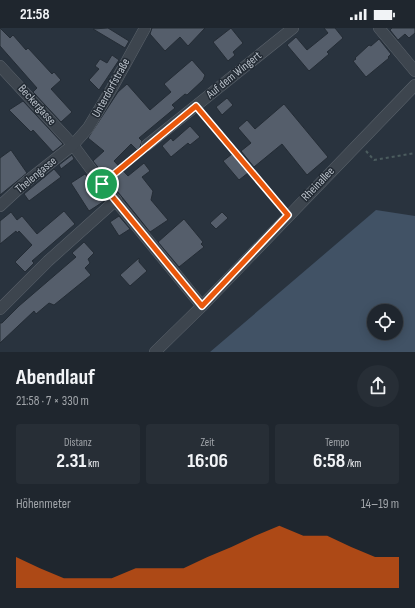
<!DOCTYPE html>
<html lang="de">
<meta charset="utf-8">
<style>
body{margin:0;font-family:"Sofia Sans Condensed",sans-serif;background:#272e36;color:#f1f3f6;height:100vh;display:flex;flex-direction:column;font-size:15px;white-space:nowrap}
*{box-sizing:border-box;margin:0}
p{font-size:13px;color:#a1a5aa}
.icon{flex:none;width:22px;height:22px;fill:none;stroke:currentColor;stroke-width:2;stroke-linecap:round;stroke-linejoin:round}
.map{position:relative;height:324px;overflow:hidden}
.drawer{display:flex;flex-direction:column;background:#1f262e;flex:1}
.drawer>*{flex:none}
.tools{position:absolute;left:367px;top:276px;display:grid;gap:8px}
.tools a{display:grid;place-items:center;width:36px;height:36px;border-radius:50%;background:#1f262e;box-shadow:0 2px 10px #0003,0 0 0 1px #3c434a;font-size:20px}
.pin{position:absolute;display:grid;place-items:center;width:34px;height:34px;color:#fff;margin:-17px;border:2px solid #fff;border-radius:50%;box-shadow:0 1px 4px #0007}
.round{display:grid;place-items:center;flex:none;width:42px;height:42px;border-radius:21px;background:#272e36}
.headline{display:flex;align-items:center;justify-content:space-between;height:68px;padding:0 16px}
h1{font-size:22px;font-weight:700;line-height:30px}
.metrics{display:grid;grid-template-columns:repeat(3,1fr);gap:6px;height:68px;padding:4px 16px}
.metrics div{display:grid;align-content:center;border-radius:4px;background:#272e36;text-align:center}
.metrics b{font-size:20px;font-weight:700}
.metrics small{font-size:11px;font-weight:400}
.metrics p{font-size:11px}
.chart{height:112px;padding:8px 16px}
.chart p{display:flex;justify-content:space-between}
.chart svg{width:100%;height:72px;margin-top:4px;fill:#ea580c;opacity:.7}
.status{display:flex;justify-content:space-between;align-items:center;height:28px;padding:0 20px;background:#1f262e;direction:ltr}
.status svg{height:11px;fill:currentColor}
.map>svg:first-child{display:block}
</style>
<div class="status"><b>21:58</b><svg viewBox="0 0 49 12"><path d="M0 12V9h3v3zM5 12V6h3v6zM10 12V3h3v9zM15 12V0h3v12zM26 1h20v11H26zM47 4h2v5h-2z"/></svg></div>
<div class="map">
<svg width="415" height="324" viewBox="0 0 415 324">
<rect width="100%" height="100%" fill="#29333e"/>
<path fill="#415265" fill-rule="evenodd" d="M 376,182 L 415,188 L 415,324 L 210,324 ZM 374,283 L 396,283 L 396,305 L 374,305 Z"/>
<g fill="#555e6b" stroke="#242c35">
<polygon points="0,0 10,10 13,7 26,22 28,20 52,46 54,44 61,52 51,61 72,84 61,94 33,64 37,60 0,18"/>
<polygon points="108,0 129,13 125,20 93,1"/>
<polygon points="152,0 205,0 188,18 180,9 165,23 150,6"/>
<polygon points="231,0 243,15 233,24 235,27 228,33 213,14"/>
<polygon points="324,0 335,0 343,10 327,24 329,26 309,43 287,17 296,9 307,22 328,5"/>
<polygon points="392,0 415,0 415,5 409,10 405,6 398,12 390,2"/>
<polygon points="379,11 391,26 388,29 389,30 366,49 353,33 356,31 355,30 369,17 371,18"/>
<polygon points="112,27 119,32 99,62 89,52 99,41 95,38 100,31 107,35"/>
<polygon points="192,32 205,47 203,52 187,67 185,66 172,77 175,80 139,110 142,113 140,119 137,122 131,116 114,133 128,148 144,135 150,143 142,149 153,163 151,172 168,192 150,204 93,133 104,123 88,110 118,64 127,56 150,82 171,64 164,56"/>
<polygon points="227,70 233,77 222,87 216,79"/>
<polygon points="23,73 63,116 53,124 33,102 31,104 9,82"/>
<polygon points="284,76 328,129 307,147 282,116 254,139 241,123 251,115 238,100 247,92 255,101"/>
<polygon points="190,98 200,109 190,117 188,115 171,129 162,118 171,110 173,113"/>
<polygon points="11,122 27,145 0,167 0,130"/>
<polygon points="232,126 248,145 239,152 223,133"/>
<polygon points="72,127 74,131 61,141 59,137"/>
<polygon points="54,141 61,149 29,173 24,166"/>
<polygon points="85,146 106,172 89,183 71,155"/>
<polygon points="64,183 75,196 32,233 34,235 25,244 15,234 32,217 19,203 17,205 16,203 0,216 0,193 11,184 17,192 22,188 37,206"/>
<polygon points="222,184 228,190 216,201 210,195"/>
<polygon points="119,188 130,201 119,208 110,194"/>
<polygon points="184,191 203,214 201,216 204,219 179,239 158,214"/>
<polygon points="84,214 94,225 88,231 90,235 85,240 91,247 54,277 49,275 36,286 34,283 0,315 0,295 2,295 19,278 76,229 72,225"/>
<polygon points="139,230 139,234 147,243 130,258 120,247"/>
</g>
<g fill="none" stroke-linecap="round" stroke-linejoin="round">
<defs>
<polyline id="service" points="196,77 289,187"/>
<g id="minor">
<polyline points="379,0 415,43"/>
<polyline points="0,38 73,117 102,156 202,278"/>
<polyline points="147,117 293,0"/>
<polyline points="0,178 26,154 73,117 88,100 112,60 145,0"/>
<polyline points="0,281 48,233 116,172"/>
<polyline points="155,324 202,278 415,57"/>
</g>
</defs>
<use href="#service" stroke="#5b636c" stroke-width="6"/>
<use href="#minor" stroke="#5b636c" stroke-width="12"/>
<g stroke="#4b5c5e" stroke-width="2" stroke-dasharray="3 3" stroke-linecap="butt">
<polyline points="366,123 374,132 415,125"/>
<polyline points="109,150 139,124"/>
</g>
<use href="#service" stroke="#3d454e" stroke-width="5.5"/>
<use href="#minor" stroke="#3d454e" stroke-width="11"/>
</g>
<g fill="none" stroke-linecap="round" stroke-linejoin="round">
<defs>
<polygon id="route" points="196,78 288,187 202,278 102,156"/>
</defs>
<use href="#route" stroke="#fff" stroke-width="8"/>
<use href="#route" stroke="#ea580c" stroke-width="5"/>
</g>
<g text-anchor="middle" dominant-baseline="central" stroke-width="3" stroke-linejoin="round" paint-order="stroke">
<g font-size="12" fill="#b9c0c9" stroke="#222a33">
<text transform="translate(234 47) rotate(-39)">Auf dem Wingert</text>
<text transform="translate(111 60) rotate(-61)">Unterdorfstraße</text>
<text transform="translate(37 77) rotate(48)">Beckergasse</text>
<text transform="translate(36 147) rotate(-40)">Thelengasse</text>
<text transform="translate(318 156) rotate(-46)">Rheinallee</text>
</g>
</g>
</svg>
<div class="tools">
<a><svg class="icon" aria-label="locate" viewBox="0 0 24 24"><circle cx="12" cy="12" r="6"/><path d="M12 2v4M12 18v4M2 12h4M18 12h4"/></svg></a>
</div>
<div class="pin" style="left:102px;top:156px;background:#1e9e55"><svg class="icon" aria-label="arrive" viewBox="0 0 24 24"><path d="M6 21V4h12l-3 4 3 4H6"/></svg></div>
</div>
<section class="drawer">
<div class="headline"><div><h1>Abendlauf</h1><p>21:58 · 7 × 330 m</p></div><a class="round"><svg class="icon" aria-label="share" viewBox="0 0 24 24"><path d="M12 15V3M7 8l5-5 5 5M5 13v7h14v-7"/></svg></a></div>
<div class="metrics">
<div><p>Distanz</p><b>2.31<small> km</small></b></div>
<div><p>Zeit</p><b>16:06</b></div>
<div><p>Tempo</p><b>6:58<small> /km</small></b></div>
</div>
<div class="chart"><p><span>Höhenmeter</span>14–19 m</p>
<svg viewBox="0 0 160 44" preserveAspectRatio="none"><path d="M0 44V25L10 32L20 38L30 38L40 38L50 32L60 32L70 32L80 25L90 19L100 12L110 6L120 12L130 12L140 19L150 25L160 25V44z"/></svg>
</div>
</section>
